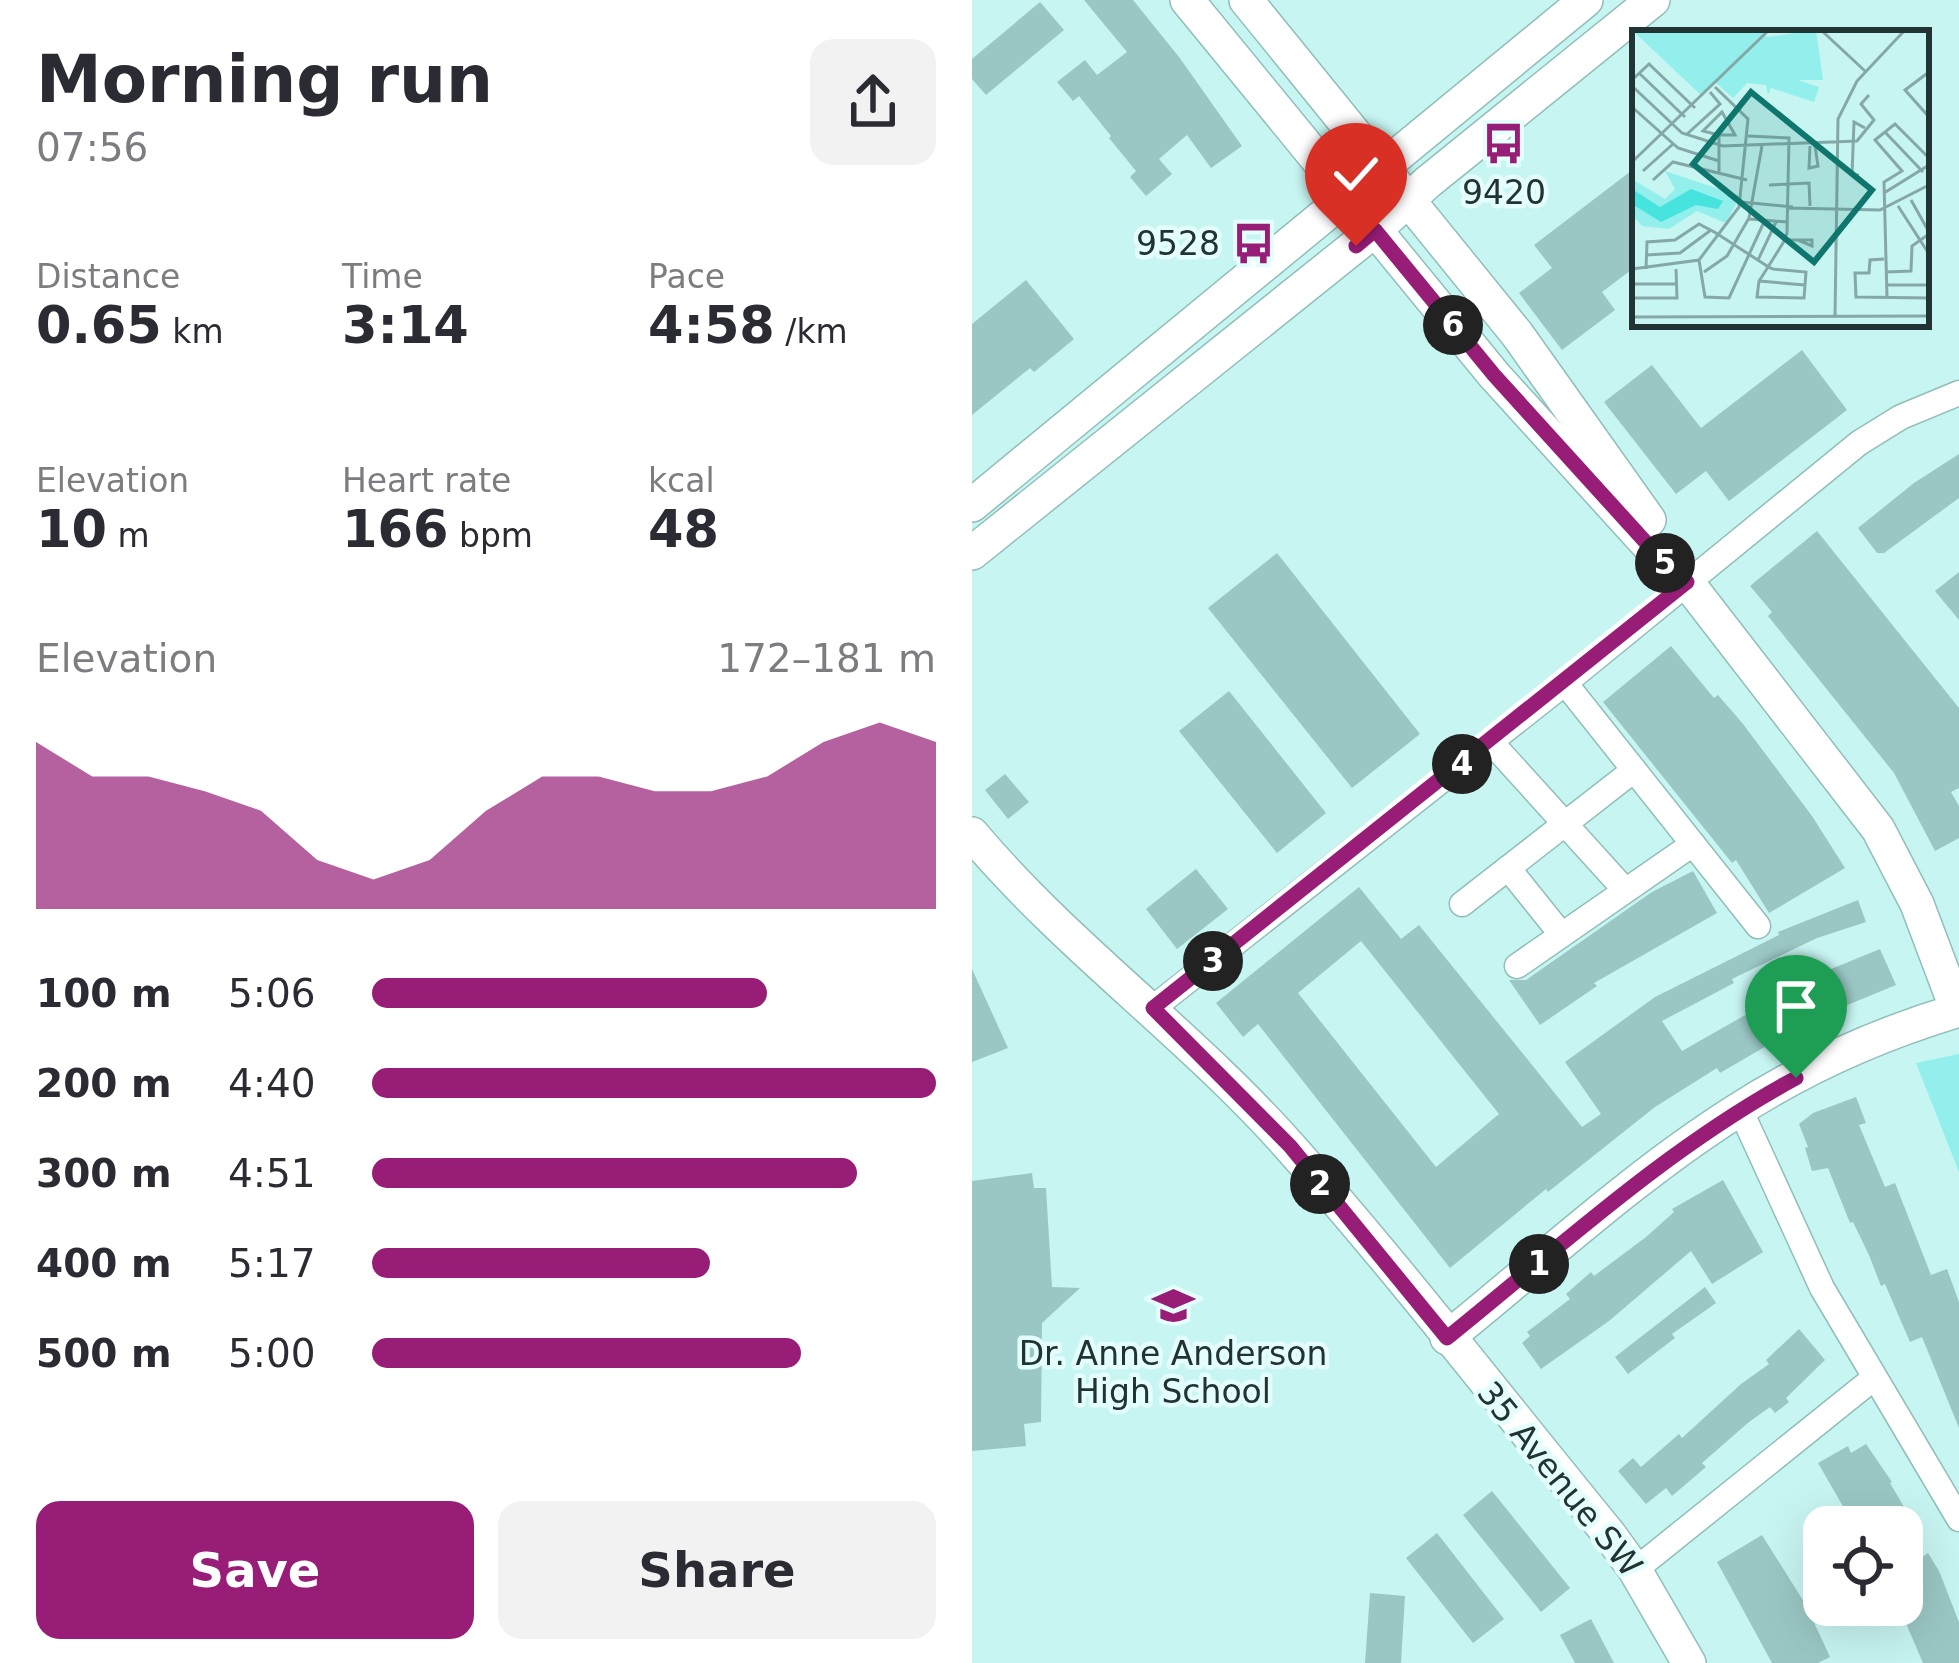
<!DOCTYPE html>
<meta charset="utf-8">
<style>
body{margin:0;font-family:"DejaVu Sans",sans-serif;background:#f2f2f3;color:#2b2b33;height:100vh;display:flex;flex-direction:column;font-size:45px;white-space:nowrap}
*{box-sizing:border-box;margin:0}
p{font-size:39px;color:#7c7c81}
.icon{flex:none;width:66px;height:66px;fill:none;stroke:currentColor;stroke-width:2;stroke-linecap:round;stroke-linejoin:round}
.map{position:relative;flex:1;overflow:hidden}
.sheet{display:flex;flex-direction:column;background:#fff;width:972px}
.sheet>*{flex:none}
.controls{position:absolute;left:831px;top:1506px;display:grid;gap:24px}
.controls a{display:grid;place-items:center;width:120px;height:120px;border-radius:24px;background:#fff;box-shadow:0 12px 48px #0002;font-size:60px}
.pin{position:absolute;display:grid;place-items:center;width:102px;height:102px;color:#fff;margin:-123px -51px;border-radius:50% 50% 50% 0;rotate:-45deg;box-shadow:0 0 12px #0007}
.pin .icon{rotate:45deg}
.km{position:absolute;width:60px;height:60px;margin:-30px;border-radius:50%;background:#222;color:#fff;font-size:33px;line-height:60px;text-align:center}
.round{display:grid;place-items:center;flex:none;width:126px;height:126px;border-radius:24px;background:#f2f2f3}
.summary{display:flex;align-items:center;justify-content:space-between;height:204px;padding:0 36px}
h1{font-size:66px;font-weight:800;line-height:90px}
.stats{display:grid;grid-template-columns:repeat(3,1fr);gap:18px;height:204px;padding:12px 36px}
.stats div{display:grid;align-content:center}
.stats b{font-size:51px;font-weight:800}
.stats small{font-size:33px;font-weight:400}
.stats p{font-size:33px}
.chart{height:336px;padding:24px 36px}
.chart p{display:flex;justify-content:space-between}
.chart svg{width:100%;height:216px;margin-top:12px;fill:#971d77;opacity:.7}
.action{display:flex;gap:24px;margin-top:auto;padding:24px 36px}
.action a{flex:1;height:138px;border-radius:24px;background:#971d77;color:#fff;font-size:48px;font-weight:800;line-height:138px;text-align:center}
.action a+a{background:#f2f2f3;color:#2b2b33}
ul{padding:0 36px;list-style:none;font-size:39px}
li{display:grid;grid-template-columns:192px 144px 1fr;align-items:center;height:90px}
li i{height:30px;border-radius:15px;background:#971d77}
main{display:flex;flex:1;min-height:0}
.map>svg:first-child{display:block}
</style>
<main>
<section class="sheet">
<div class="summary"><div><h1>Morning run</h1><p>07:56</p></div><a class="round"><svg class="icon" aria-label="share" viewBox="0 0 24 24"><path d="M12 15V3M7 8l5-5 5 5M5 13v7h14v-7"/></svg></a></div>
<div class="stats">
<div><p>Distance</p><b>0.65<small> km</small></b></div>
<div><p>Time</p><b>3:14</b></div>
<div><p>Pace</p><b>4:58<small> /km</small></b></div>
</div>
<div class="stats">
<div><p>Elevation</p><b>10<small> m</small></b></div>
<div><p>Heart rate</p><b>166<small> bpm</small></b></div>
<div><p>kcal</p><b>48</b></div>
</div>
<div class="chart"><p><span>Elevation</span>172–181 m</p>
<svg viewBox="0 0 160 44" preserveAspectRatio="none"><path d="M0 44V10L10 17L20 17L30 20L40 24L50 34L60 38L70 34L80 24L90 17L100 17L110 20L120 20L130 17L140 10L150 6L160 10V44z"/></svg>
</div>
<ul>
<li><b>100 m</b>5:06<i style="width:70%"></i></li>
<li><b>200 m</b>4:40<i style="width:100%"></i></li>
<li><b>300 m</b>4:51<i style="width:86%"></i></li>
<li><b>400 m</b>5:17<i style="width:60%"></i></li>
<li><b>500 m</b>5:00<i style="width:76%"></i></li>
</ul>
<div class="action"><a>Save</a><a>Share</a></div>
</section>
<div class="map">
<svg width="987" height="1663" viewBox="0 0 987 1663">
<rect width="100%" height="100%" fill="#c7f5f2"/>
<polygon fill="#92efeb" points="987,1054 987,1172 944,1063"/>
<g fill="#9ac7c4" fill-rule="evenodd">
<polygon points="112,0 161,0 207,57 270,146 239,168 215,135 187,159 200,174 174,196 158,177 164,171 137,138 139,136 107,96 101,101 85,82 113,60 125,75 155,52"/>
<polygon points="68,2 92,30 14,95 0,79 0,59"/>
<polygon points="663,168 663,267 630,292 643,310 590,350 547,293 580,268 562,245"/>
<polygon points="54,280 102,339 62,372 58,368 0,415 0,324"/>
<polygon points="830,350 875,410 757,501 734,471 704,494 632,402 680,365 729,428"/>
<polygon points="987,454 987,498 912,553 905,553 886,528 942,483"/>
<polygon points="845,531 987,708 987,788 979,792 987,806 987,838 963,851 922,773 796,616 800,612 778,586"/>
<polygon points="305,553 448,734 380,788 236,608"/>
<polygon points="987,572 987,620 963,591"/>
<polygon points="699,646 742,698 746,695 771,724 840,816 873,868 797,913 764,860 760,863 631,702"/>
<polygon points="257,691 354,813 305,853 207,731"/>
<polygon points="33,774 57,802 36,819 13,790"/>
<polygon points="224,869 256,909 205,949 174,909"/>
<polygon points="721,871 745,913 622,983 625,986 568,1025 537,980 554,980 680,892"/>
<path d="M 387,887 L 429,939 L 447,925 L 610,1127 L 629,1114 L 593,1062 L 683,997 L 807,935 L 806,932 L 886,900 L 894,922 L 845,938 L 760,979 L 762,983 L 690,1021 L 710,1051 L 842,976 L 908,949 L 924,985 L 868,1008 L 866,1004 L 748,1073 L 745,1068 L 683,1107 L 576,1192 L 574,1189 L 478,1268 L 286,1024 L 271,1037 L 244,1003 ZM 389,941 L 527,1114 L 464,1167 L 326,993 Z"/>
<polygon points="0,969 36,1048 0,1062"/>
<polygon points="884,1097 894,1123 887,1125 913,1187 923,1183 959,1275 975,1269 987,1302 987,1428 950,1337 938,1342 913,1284 909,1286 897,1255 881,1222 878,1223 856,1168 840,1171 833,1148 836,1147 827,1124 841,1113"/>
<polygon points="60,1173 62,1188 74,1188 80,1287 108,1288 70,1323 69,1422 52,1424 54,1446 0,1451 0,1181"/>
<polygon points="751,1180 791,1252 740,1284 719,1251 637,1321 569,1369 550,1343 558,1336 555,1332 598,1299 594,1294 619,1272 622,1276 674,1237 702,1212 700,1209"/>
<polygon points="733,1287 744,1303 700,1334 703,1338 656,1374 643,1357"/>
<polygon points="827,1329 853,1360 814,1398 817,1402 803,1413 798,1407 777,1422 730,1463 734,1467 700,1496 694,1488 674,1504 646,1471 661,1458 669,1467 707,1434 710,1438 769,1384 797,1364 794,1360"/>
<polygon points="894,1444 920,1482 918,1483 935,1512 929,1516 950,1557 956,1553 967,1571 987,1622 987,1663 951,1663 930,1614 930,1527 883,1527 846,1463 876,1446 879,1453"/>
<polygon points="520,1491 598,1588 569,1612 491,1515"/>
<polygon points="465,1533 532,1619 501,1643 434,1558"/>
<polygon points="790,1535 834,1605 858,1657 846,1663 800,1663 745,1562"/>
<polygon points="398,1593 433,1596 429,1663 393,1663"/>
<polygon points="619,1619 642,1663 603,1663 588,1635"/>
</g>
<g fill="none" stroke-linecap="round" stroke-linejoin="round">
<defs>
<g id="street">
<polyline points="593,683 786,926"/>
<polyline points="518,741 653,890"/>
<polyline points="536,868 589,934"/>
<polyline points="490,904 662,770"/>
<polyline points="545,966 721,844"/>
<polyline points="181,1008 593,683 887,443 929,417 987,393"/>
<polyline points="768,1109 850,1288 987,1519"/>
<polyline points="663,1570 902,1378"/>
</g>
<g id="secondary">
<polyline points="215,0 522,375 698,569 715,582 906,829 945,904 985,1010"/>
<polyline points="274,0 545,334 677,520"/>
<polyline points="0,505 614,0"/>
<polyline points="0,553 403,230 456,182 681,0"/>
<path d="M 0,834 C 96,948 219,1035 318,1147 C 429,1272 531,1405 637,1534 L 663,1570 L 717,1663"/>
<path d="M 475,1338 C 569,1262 661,1177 763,1112 C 831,1068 910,1033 987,1010"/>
</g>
</defs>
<use href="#street" stroke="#91bebb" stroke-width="27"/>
<use href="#secondary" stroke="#91bebb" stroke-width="36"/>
<use href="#street" stroke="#fff" stroke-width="24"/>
<use href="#secondary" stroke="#fff" stroke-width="33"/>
</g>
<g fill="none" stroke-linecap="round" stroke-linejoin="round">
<defs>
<path id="route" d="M 384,246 L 403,230 L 522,375 L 698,569 L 715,582 L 181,1008 L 318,1146 L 475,1338 C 588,1247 696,1147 824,1078"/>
</defs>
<use href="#route" stroke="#fff" stroke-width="24"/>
<use href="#route" stroke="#971d77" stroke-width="15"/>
</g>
<defs>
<symbol id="bus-bare" viewBox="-9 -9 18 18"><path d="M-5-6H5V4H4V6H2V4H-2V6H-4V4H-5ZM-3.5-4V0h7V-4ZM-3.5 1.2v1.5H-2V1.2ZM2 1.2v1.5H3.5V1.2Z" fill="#971d77" stroke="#e3fefc" stroke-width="2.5" paint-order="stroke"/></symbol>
<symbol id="school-bare" viewBox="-9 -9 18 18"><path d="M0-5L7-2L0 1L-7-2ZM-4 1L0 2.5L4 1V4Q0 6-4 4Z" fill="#971d77" stroke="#e3fefc" stroke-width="2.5" paint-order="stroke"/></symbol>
</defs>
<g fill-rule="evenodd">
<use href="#bus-bare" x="502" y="114" width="59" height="59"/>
<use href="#bus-bare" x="252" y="214" width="59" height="59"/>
<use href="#school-bare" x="172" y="1276" width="59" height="59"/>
</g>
<g text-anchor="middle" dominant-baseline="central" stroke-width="9" stroke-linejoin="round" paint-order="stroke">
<g font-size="33" fill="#213433" stroke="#e3fefc">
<text x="532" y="192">9420</text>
<text x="248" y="243" text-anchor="end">9528</text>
<text x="201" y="1353">Dr. Anne Anderson<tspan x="201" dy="38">High School</tspan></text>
</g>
<g font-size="33" fill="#213433" stroke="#e3fefc">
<text transform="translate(588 1479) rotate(51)">35 Avenue SW</text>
</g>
</g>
<g transform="translate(660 30)">
<rect width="297" height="297" fill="#c7f5f2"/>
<path d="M 0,0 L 127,0 L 135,7 L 184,0 L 191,50 L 166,50 L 187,57 L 182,72 L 139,58 L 136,65 L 134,55 L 115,53 L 101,68 L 83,52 L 70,66 ZM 33,141 L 108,166 L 94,193 L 65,181 L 37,199 L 10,196 L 0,185 L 0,149 L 33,169 L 43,159 Z" fill="#92efeb"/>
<path d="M 0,159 L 28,177 L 59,159 L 91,171 L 86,179 L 64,175 L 29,192 L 0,174 Z" fill="#47e3de"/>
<path fill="none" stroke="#85a8a6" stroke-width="3" d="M 189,0 L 233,41M 297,42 L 273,60 L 297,87M 7,43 L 53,87M 0,50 L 17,34 L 63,78M 0,56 L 50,103 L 91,116 L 225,111 L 242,90 L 229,74 L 237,65M 0,77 L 46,118 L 87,131M 252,101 L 291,142M 54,105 L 88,74 L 78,62M 178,116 L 177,138 L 186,136 L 183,116M 0,132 L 137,0M 11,141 L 41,114M 87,144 L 87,105 L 71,101 L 90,82 L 103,105 L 87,105M 227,145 L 220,145 L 222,92 L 233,98M 21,150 L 41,132 L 115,150M 137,155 L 177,153 L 178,176M 252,163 L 297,135M 279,170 L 297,202M 109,172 L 161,177M 266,176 L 297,224M 156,178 L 248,180 L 297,155M 117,189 L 156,192M 153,210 L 180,210 L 180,216 L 166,210M 14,225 L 48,223 L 79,200M 252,229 L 238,230 L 237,243 L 223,243 L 224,267 L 297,268M 67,230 L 73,267 L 97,268 L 132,192M 126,230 L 144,192M 0,239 L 67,230 L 107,177 L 116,89 L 83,57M 14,239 L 15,212 L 43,210 L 67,194 L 84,203 L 135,236 L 136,237 L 141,239 L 174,242 L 172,268 L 125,267 L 127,251 L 129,248 L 136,237 L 151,213 L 155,203 L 157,108 L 116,106M 72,242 L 95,226 L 117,188 L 130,116M 254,242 L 279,241 L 280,216 L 297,204M 127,251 L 173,255M 0,254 L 46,254M 255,255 L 297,255M 0,268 L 45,268 L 44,239M 255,268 L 252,152 L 270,141 L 243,110 L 263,94 L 297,128M 203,286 L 206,89 L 225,51 L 273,0M 0,287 L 297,286"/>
<path fill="#0f766e" fill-opacity="0.15" stroke="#0f766e" stroke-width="6" d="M 119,62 L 240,160 L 182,232 L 61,134 Z"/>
<rect width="297" height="297" fill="none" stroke="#213433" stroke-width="6"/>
</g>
</svg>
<div class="controls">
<a><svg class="icon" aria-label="locate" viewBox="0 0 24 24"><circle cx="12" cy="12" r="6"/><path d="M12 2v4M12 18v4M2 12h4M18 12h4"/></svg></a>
</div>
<div class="pin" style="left:824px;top:1078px;background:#1e9e55"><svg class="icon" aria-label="arrive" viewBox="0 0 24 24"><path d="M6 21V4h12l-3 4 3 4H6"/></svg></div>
<div class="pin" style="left:384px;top:246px;background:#d93025"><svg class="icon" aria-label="check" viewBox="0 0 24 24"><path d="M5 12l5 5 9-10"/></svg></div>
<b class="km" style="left:567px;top:1264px">1</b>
<b class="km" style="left:348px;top:1184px">2</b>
<b class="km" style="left:241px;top:961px">3</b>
<b class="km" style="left:490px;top:764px">4</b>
<b class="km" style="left:693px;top:563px">5</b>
<b class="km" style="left:481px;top:325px">6</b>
</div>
</main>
